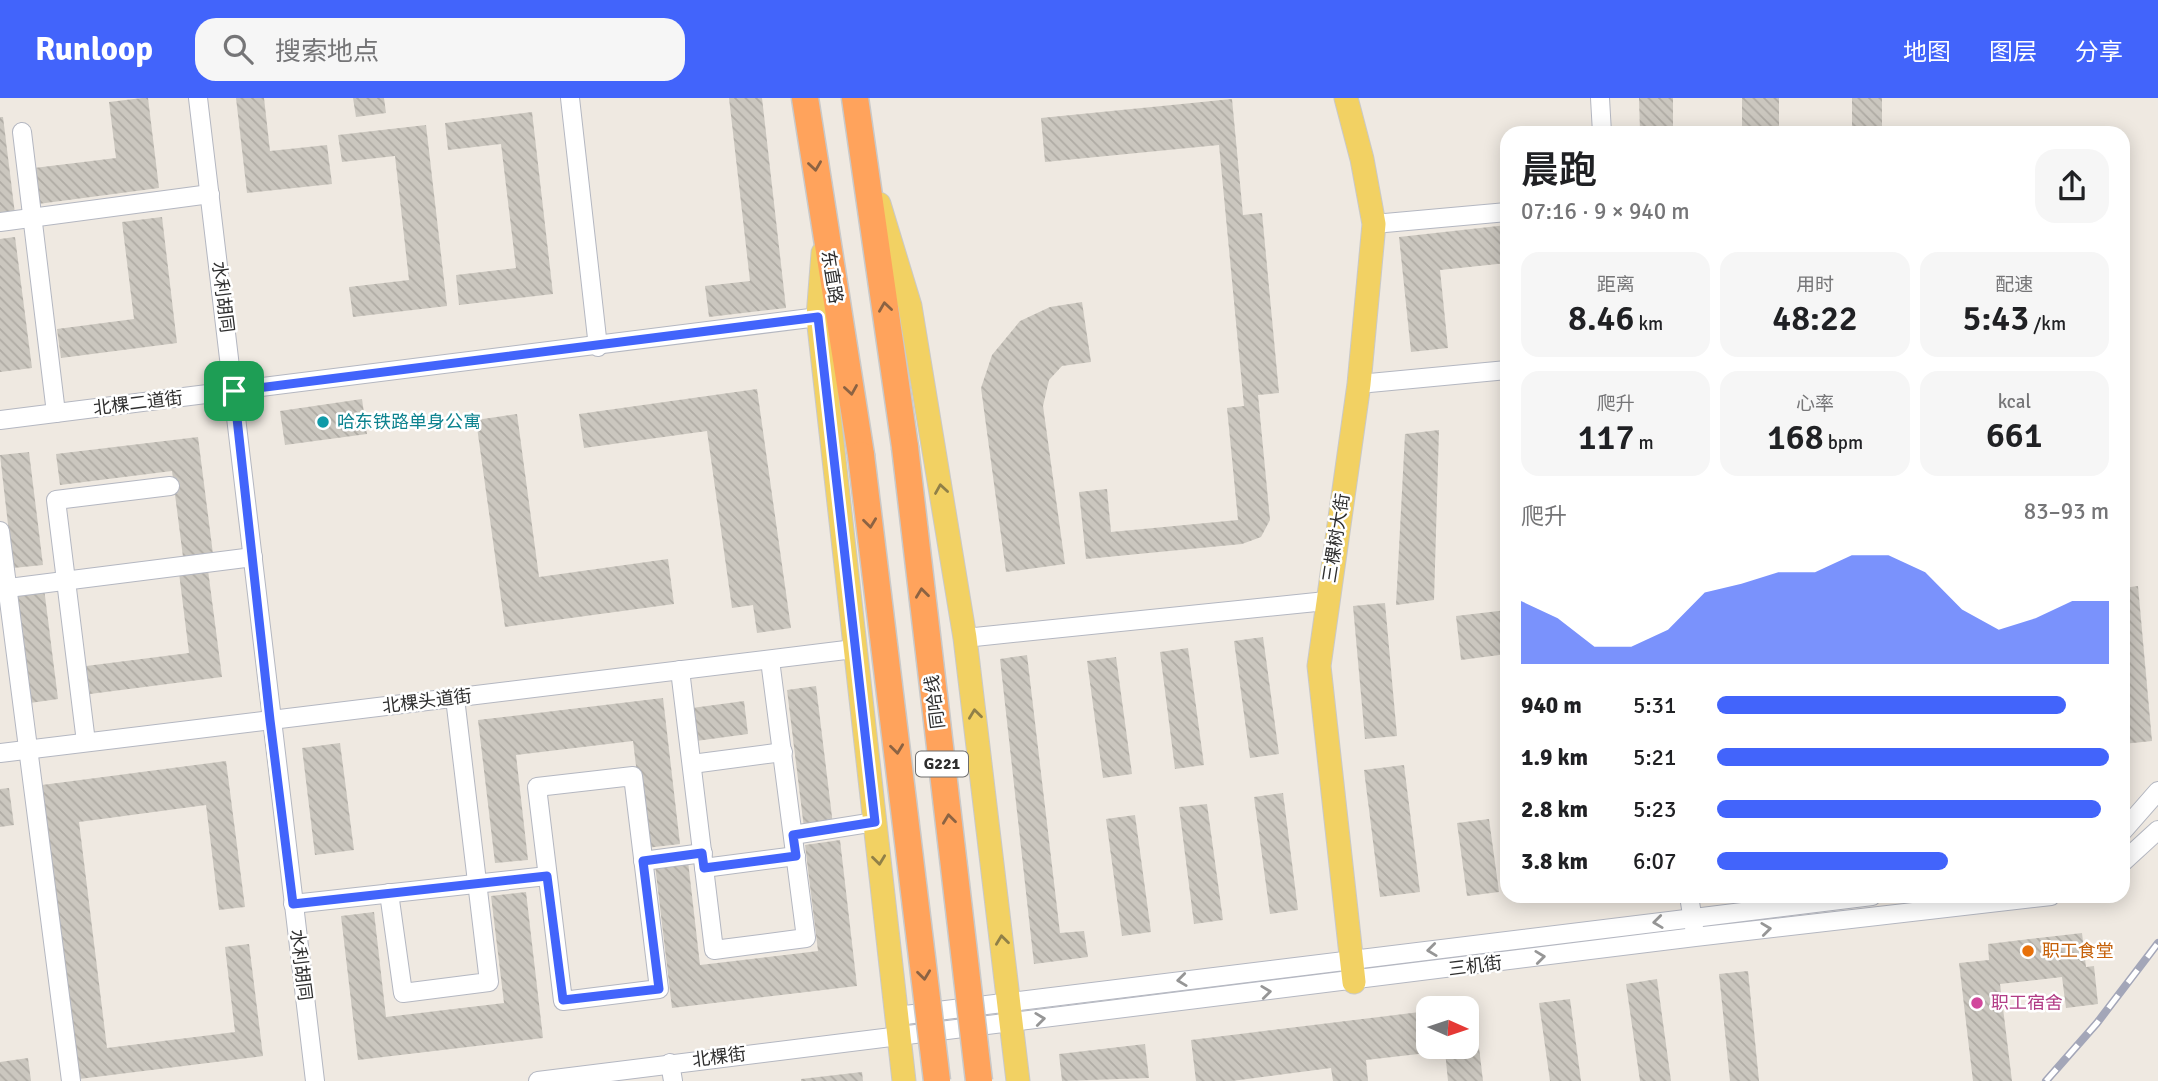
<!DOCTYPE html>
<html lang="zh">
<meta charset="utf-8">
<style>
body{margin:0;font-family:Signika,"Noto Sans SC",sans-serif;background:#f6f6f6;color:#202124;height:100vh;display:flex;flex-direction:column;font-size:26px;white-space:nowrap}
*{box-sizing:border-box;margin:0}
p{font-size:23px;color:#757577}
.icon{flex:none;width:38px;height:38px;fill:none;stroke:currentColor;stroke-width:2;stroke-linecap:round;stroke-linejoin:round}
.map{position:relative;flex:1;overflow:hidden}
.drawer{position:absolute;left:1500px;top:28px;width:630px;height:777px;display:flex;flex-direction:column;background:#fff;border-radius:21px;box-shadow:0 4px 18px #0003}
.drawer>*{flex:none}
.needle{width:46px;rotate:93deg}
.tools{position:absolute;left:1416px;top:898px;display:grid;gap:14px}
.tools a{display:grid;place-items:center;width:63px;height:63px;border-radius:14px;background:#fff;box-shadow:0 4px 18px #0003;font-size:35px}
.pin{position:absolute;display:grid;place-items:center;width:60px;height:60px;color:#fff;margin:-30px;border-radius:14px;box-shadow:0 4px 10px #0006}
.round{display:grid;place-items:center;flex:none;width:74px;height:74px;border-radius:21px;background:#f6f6f6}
.overview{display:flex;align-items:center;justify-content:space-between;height:119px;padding:0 21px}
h1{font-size:38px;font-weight:600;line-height:52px}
.figures{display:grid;grid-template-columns:repeat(3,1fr);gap:10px;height:119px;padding:7px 21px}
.figures div{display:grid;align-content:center;border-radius:18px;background:#f6f6f6;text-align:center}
.figures b{font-size:35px;font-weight:600}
.figures small{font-size:19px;font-weight:400}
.figures p{font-size:19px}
.chart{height:196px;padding:14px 21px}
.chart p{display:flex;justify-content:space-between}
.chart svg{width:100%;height:126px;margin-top:7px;fill:#4264fb;opacity:.7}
ul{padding:0 21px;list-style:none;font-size:23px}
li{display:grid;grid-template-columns:112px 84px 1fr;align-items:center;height:52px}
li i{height:18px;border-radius:9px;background:#4264fb}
header{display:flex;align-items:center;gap:42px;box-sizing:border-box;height:98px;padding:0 35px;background:#4264fb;color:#fff}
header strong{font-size:33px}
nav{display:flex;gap:38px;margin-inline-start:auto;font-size:24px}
.search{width:490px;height:63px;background:#f6f6f6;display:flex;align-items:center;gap:18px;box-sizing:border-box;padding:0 24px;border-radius:21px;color:#757577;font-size:26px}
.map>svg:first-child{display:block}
</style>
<header>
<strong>Runloop</strong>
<div class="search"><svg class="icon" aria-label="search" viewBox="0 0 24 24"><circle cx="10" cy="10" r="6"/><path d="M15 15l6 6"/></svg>搜索地点</div>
<nav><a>地图</a><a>图层</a><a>分享</a></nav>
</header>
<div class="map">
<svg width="2158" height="983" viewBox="0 0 2158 983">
<defs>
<pattern id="building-back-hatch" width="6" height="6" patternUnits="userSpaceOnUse" patternTransform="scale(1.75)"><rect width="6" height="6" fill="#cbc7bf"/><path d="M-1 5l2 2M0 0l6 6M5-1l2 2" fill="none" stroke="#afaba4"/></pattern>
</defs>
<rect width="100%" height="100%" fill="#efe9e1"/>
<g fill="url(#building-back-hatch)">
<polygon points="142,0 148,0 159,90 38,106 34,70 116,60 109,4"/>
<polygon points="236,0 264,0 270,53 327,47 332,86 247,95"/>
<polygon points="353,0 384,0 386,15 356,19"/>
<polygon points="729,0 762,0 786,210 709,219 705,188 750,183"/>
<polygon points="1639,0 1673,0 1673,35 1640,35"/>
<rect x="1742" y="0" width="37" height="35"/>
<rect x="1852" y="0" width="30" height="35"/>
<polygon points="1232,1 1243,117 1262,115 1279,295 1258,297 1270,422 1261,439 1242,446 1086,461 1079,394 1107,391 1111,434 1238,422 1227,310 1244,308 1219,47 1045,64 1041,20"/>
<polygon points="532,14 553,196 459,207 456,177 516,170 501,46 448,52 445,25"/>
<polygon points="0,19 3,19 15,116 0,118"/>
<polygon points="426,27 447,208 353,219 349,189 409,182 395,58 342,64 338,37"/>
<polygon points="162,119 177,245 61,260 57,231 134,221 122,124"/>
<polygon points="1507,127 1507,165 1440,172 1448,250 1411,254 1399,139"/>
<polygon points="15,139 32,270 0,274 0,141"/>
<polygon points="1082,204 1091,264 1062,268 1049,282 1043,308 1065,466 1006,474 981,290 992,257 1020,223 1050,209"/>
<polygon points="757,291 791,530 757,535 753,507 732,510 707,333 584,350 579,316"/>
<polygon points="362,301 367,336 285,347 280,313"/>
<polygon points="517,316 539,479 668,461 674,506 505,529 476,322"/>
<polygon points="1439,332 1434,502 1396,507 1405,336"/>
<polygon points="198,339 213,456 183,459 172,373 60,387 56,356"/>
<polygon points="29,354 43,467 13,470 0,357"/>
<polygon points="208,472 222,579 90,596 86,568 189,555 179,475"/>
<polygon points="2138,488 2152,643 2123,646 2123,490"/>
<polygon points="44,490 58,601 30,605 15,494"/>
<polygon points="1385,505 1397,638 1365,641 1353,508"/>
<polygon points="1507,512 1507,556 1461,562 1456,518"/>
<polygon points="1263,539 1279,656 1250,660 1234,543"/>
<polygon points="1188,550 1204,667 1175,671 1160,554"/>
<polygon points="1027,557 1060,835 1084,833 1088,859 1034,866 1000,561"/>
<polygon points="1116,559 1132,676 1103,680 1087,563"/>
<polygon points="816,588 833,727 804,730 787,592"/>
<polygon points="663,600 680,746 646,750 633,643 516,657 528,762 495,765 478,622"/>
<polygon points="744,603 748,636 696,643 692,610"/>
<polygon points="340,645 354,752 315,757 302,650"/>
<polygon points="226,663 245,809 219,812 206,707 79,724 107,950 235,934 225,849 249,846 263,958 79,981 42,687"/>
<polygon points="1404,667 1420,794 1380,799 1364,672"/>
<polygon points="9,690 14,727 0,729 0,691"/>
<polygon points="1283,695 1298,812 1270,816 1254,699"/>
<polygon points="1207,706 1223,822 1194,826 1179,709"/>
<polygon points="1135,717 1151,834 1122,838 1106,721"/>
<polygon points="1489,721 1499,794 1467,798 1457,725"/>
<polygon points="840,742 857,888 672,910 655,767 688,763 700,867 818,853 805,747"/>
<polygon points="526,794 543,940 358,962 341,818 374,814 386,919 504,905 491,798"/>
<polygon points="2082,835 2086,869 2094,868 2098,906 2066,910 2062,879 2000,886 2012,983 1973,983 1959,865 1989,862 1988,846"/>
<polygon points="1748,873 1759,983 1730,983 1719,876"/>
<polygon points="1657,881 1671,983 1640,983 1626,886"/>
<polygon points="1570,901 1581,983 1550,983 1539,905"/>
<polygon points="1474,907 1483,983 1448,983 1445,953 1366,962 1368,983 1333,983 1331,970 1232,983 1196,983 1191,942 1428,913 1428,948 1466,948 1466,908"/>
<polygon points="1145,946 1149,980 1062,983 1059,956"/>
<polygon points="28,960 31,983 0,983 0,964"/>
<polygon points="862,974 863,983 801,983 801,981"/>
</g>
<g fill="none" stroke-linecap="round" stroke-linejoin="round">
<defs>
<g id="minor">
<path d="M 198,0 C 239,327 275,655 315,983"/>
<polyline points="570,0 598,249"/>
<polyline points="1600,0 1602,35"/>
<polyline points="22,34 56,315"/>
<polyline points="0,124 210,96"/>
<polyline points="1374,126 1507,114"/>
<polyline points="1359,286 1507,272"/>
<polyline points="0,322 818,219"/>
<polyline points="0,433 71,983"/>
<polyline points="0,491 253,459"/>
<polyline points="965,540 1326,503"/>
<polyline points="680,572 714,852 806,840 770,562"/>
<polyline points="86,644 56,402 170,388"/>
<polyline points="0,655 854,551"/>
<polyline points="692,666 783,654"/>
<polygon points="633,678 659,891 563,903 537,689"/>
<polyline points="2123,733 2158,693"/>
<polyline points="793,737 875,724"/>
<polyline points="643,763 703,755"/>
<polyline points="2123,764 2158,732"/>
<polyline points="704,770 796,758"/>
<polyline points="389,795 403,895 489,884 455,600"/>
<polyline points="1689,798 1694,829"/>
<polyline points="293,806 547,778"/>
<polyline points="897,918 1872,798"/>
<polyline points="670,965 673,983"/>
<polyline points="538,983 1695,839 2051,798"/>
</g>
<g id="major">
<polyline points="1346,0 1362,61 1374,126 1359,286 1319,568 1354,884"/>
<polyline points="879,106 910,208 965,540 1018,983"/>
<polyline points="823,155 818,219 904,983"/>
</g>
<g id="highway">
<polyline points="805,0 861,357"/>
<polyline points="855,0 905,349"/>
</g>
</defs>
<use href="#minor" stroke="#b4b7c1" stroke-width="20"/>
<use href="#major" stroke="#c9c9c9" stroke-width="25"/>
<use href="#highway" stroke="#c9c9c9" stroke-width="29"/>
<use href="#minor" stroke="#fff" stroke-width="18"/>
<use href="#major" stroke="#f2d163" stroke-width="23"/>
<use href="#highway" stroke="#ffa35c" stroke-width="26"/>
<defs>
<polyline id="rail" points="2046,983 2097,925 2158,845"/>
</defs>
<use href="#rail" stroke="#a3a6b8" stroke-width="8"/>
<use href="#rail" stroke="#fff" stroke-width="5" stroke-dasharray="16" stroke-linecap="butt"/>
<defs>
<g id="highway-bridge">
<polyline points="905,349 979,983"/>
<polyline points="861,357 937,983"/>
</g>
</defs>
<use href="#highway-bridge" stroke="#c9c9c9" stroke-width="29" stroke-linecap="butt"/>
<use href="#highway-bridge" stroke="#ffa35c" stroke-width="26"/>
</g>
<defs><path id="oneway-chevron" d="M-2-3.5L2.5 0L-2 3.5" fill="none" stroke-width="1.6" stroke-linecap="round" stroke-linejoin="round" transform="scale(1.75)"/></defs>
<g stroke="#8c6343">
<use href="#oneway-chevron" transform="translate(815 68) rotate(82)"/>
<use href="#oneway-chevron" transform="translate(885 209) rotate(-98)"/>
<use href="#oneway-chevron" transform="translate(851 292) rotate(81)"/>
<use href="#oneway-chevron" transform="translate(870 425) rotate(83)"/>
<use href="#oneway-chevron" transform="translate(922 495) rotate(-97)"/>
<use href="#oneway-chevron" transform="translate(897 651) rotate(83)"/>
<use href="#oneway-chevron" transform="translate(949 721) rotate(-97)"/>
<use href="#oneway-chevron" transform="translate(924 877) rotate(83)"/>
</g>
<g stroke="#908048">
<use href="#oneway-chevron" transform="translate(941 391) rotate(-99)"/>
<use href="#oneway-chevron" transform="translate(975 616) rotate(-97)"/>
<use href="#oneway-chevron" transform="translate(879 762) rotate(83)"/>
<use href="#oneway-chevron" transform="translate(1002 842) rotate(-97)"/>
</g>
<g stroke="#969696">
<use href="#oneway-chevron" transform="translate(1658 824) rotate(173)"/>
<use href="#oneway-chevron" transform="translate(1766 831) rotate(-7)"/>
<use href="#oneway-chevron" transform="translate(1432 852) rotate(173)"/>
<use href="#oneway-chevron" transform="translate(1540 859) rotate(-7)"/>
<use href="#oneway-chevron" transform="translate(1182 882) rotate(173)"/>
<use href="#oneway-chevron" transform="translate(1266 894) rotate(-7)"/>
<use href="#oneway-chevron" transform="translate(1040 921) rotate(-7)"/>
</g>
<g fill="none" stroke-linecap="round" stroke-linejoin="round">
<defs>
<polygon id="route" points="818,219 875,724 793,737 796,758 704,770 702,755 643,763 659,891 563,902 547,778 293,806 270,622 234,293"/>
</defs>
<use href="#route" stroke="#fff" stroke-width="14"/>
<use href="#route" stroke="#4264fb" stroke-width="9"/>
</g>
<circle fill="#0f9aa8" stroke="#fff" stroke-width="2.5" cx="323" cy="324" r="7"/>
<circle fill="#e8710a" stroke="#fff" stroke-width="2.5" cx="2028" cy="853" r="7"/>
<circle fill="#d1479c" stroke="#fff" stroke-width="2.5" cx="1977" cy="905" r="7"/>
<g text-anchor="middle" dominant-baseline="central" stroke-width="5" stroke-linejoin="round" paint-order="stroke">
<rect fill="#fff" stroke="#6d6d6d" stroke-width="2" x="916" y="653.5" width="52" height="25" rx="5"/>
<g font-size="16" font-weight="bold" fill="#2e2e2e">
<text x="942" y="666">G221</text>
</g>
<g font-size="18" fill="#2e2e2e" stroke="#fff">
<text transform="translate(832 179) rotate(81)">东直路</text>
<text transform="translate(223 199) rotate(83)">水利胡同</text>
<text transform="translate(138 305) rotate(-7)">北棵二道街</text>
<text transform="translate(1336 440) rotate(-81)">三棵树大街</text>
<text transform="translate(427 603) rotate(-7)">北棵头道街</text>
<text transform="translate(935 604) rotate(-97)">同哈线</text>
<text transform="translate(301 867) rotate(83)">水利胡同</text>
<text transform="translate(1475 868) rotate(-7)">三机街</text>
<text transform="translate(719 959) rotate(-7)">北棵街</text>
</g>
<g font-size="18" fill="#0d838f" stroke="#fff" text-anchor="start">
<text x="337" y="324">哈东铁路单身公寓</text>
</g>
<g font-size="18" fill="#c56008" stroke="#fff" text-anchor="start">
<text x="2042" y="853">职工食堂</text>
</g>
<g font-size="18" fill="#b23c85" stroke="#fff" text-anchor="start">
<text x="1991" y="905">职工宿舍</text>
</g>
</g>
</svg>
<div class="tools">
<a><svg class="needle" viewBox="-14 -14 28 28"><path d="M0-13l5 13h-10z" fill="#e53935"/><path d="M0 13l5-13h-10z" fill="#757577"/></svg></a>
</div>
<div class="pin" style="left:234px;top:293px;background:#1e9e55"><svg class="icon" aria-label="arrive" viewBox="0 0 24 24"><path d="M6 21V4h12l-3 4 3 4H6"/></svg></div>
<section class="drawer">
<div class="overview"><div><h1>晨跑</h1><p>07:16 · 9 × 940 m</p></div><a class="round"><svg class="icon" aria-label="share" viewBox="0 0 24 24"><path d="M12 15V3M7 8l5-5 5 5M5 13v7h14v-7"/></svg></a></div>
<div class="figures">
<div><p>距离</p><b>8.46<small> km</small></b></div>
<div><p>用时</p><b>48:22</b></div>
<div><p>配速</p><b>5:43<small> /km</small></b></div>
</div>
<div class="figures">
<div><p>爬升</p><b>117<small> m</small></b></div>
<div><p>心率</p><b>168<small> bpm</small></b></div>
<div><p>kcal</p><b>661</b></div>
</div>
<div class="chart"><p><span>爬升</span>83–93 m</p>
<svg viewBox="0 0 160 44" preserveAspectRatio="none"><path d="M0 44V22L10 28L20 38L30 38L40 32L50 19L60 16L70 12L80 12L90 6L100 6L110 12L120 25L130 32L140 28L150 22L160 22V44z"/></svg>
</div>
<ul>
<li><b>940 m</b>5:31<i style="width:89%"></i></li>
<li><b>1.9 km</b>5:21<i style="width:100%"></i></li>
<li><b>2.8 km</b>5:23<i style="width:98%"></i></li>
<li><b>3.8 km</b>6:07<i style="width:59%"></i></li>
</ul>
</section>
</div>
